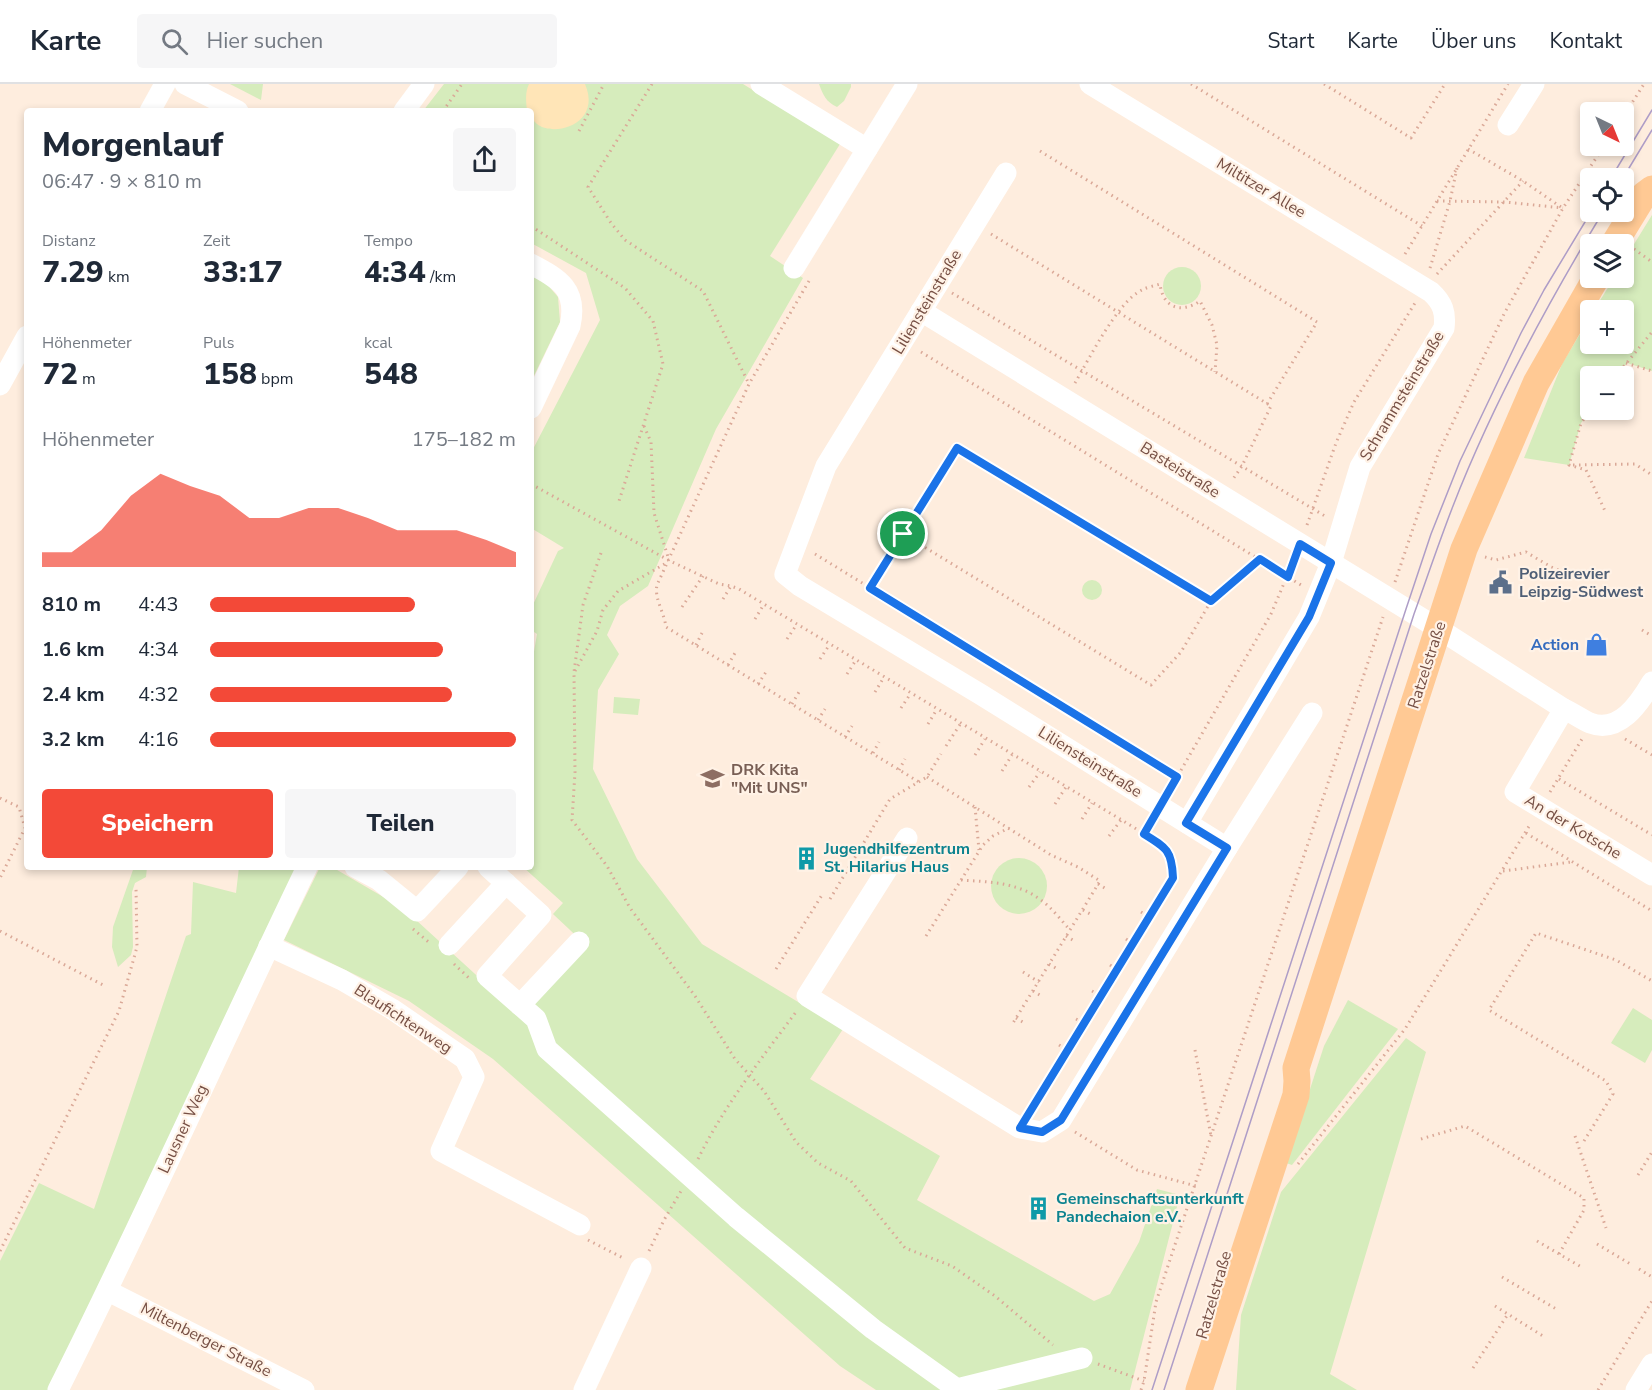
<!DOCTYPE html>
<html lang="de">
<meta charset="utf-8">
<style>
body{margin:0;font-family:"Nunito Sans",sans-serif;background:#f6f6f7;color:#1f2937;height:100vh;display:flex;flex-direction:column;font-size:22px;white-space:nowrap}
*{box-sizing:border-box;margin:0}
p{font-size:20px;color:#747a83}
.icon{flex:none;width:33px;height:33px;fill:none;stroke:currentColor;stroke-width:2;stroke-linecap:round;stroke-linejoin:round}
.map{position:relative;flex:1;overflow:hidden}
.sheet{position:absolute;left:24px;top:24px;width:510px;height:762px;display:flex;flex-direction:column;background:#fff;border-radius:6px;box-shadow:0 3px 9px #0003}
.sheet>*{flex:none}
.needle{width:39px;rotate:137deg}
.fabs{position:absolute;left:1580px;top:18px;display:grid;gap:12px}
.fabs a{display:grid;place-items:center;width:54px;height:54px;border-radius:6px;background:#fff;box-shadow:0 3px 9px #0003;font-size:30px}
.pin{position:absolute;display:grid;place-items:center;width:51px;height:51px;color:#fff;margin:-26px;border:3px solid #fff;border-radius:50%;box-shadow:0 2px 6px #0007}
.round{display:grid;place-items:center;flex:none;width:63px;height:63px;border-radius:6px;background:#f6f6f7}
.summary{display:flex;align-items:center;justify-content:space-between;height:102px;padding:0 18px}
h1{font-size:33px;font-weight:800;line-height:45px}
.figures{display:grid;grid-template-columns:repeat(3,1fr);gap:9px;height:102px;padding:6px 18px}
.figures div{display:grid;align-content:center}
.figures b{font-size:30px;font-weight:800}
.figures small{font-size:16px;font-weight:400}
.figures p{font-size:16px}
.chart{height:168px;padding:12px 18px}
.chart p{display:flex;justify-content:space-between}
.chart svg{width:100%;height:108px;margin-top:6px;fill:#f34938;opacity:.7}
.button{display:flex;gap:12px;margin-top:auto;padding:12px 18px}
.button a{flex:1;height:69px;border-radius:6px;background:#f34938;color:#fff;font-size:24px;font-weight:800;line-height:69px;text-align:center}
.button a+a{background:#f6f6f7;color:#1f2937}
ul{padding:0 18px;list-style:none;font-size:20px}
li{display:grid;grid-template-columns:96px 72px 1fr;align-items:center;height:45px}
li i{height:15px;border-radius:8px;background:#f34938}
header{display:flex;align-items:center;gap:36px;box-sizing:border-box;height:84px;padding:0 30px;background:#fff;border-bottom:2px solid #e0e1e3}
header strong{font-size:28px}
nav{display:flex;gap:33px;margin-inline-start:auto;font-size:21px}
.search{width:420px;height:54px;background:#f6f6f7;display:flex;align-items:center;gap:15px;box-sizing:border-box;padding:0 21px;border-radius:6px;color:#747a83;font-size:22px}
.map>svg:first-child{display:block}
</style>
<header>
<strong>Karte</strong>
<div class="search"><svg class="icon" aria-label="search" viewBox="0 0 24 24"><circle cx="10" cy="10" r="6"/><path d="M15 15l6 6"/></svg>Hier suchen</div>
<nav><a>Start</a><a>Karte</a><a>Über uns</a><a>Kontakt</a></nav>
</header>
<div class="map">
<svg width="1652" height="1306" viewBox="0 0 1652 1306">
<rect width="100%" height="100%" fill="#feedde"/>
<g fill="#d6ecbc">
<polygon points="230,0 263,0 261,16"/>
<polygon points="444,0 743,0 840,60 770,172 803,194 716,345 648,502 620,522 607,551 619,570 598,606 593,685 637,775 702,860 843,945 810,995 940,1072 917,1116 1094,1217 1110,1210 1139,1158 1157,1105 1180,1111 1130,1306 876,1306 840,1282 493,975 409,917 284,856 320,783 332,783 404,825 522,933 587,862 553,830 563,819 523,783 531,783 531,585 537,550 531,546 531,525 558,467 564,464 531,444 531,369 600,236 586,189 531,159 531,27 423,27"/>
<path d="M 819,0 L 851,0 L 851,3 L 844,17 L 837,23 C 826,18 823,11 819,0 Z"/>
<polygon points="1652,131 1652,287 1627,279 1616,292 1590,292 1590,326 1591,326 1581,339 1569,381 1524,374 1562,280 1590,233 1590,260 1623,260 1623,226 1594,226 1614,194 1623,194 1623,178"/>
<circle cx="1182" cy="202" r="19"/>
<polygon points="531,192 546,199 558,213 560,238 531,298"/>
<circle cx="1092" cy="506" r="10"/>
<polygon points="614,613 640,615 638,631 613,629"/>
<circle cx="1019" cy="802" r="28"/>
<polygon points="134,783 147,783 146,793 135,799 132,808 133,863 131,871 118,883 112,863 113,843"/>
<polygon points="239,783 297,783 49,1306 0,1306 0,1177 39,1099 94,1125 186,852 191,850 193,798 236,809"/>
<polygon points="1348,916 1398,945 1292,1081 1286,1079 1324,962"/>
<polygon points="1633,924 1652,936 1652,966 1645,979 1611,959"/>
<polygon points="1406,954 1426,968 1330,1290 1357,1306 1236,1306 1241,1231 1281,1108"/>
</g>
<path fill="#ffe5b7" d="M 529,0 L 585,0 C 606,48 531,59 531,27 L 527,26 C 526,17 525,8 529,0 Z"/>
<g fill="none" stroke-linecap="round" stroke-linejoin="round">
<g stroke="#daa897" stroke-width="3" stroke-dasharray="1.5 4.5" stroke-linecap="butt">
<polyline points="652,0 588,103 611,139 625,156 703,207 749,300"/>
<polyline points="1191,0 1422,142"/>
<polyline points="1324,0 1411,54 1445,0"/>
<polyline points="443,27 462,0"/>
<polyline points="1623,33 1644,0"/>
<polyline points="579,47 604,0"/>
<polyline points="1468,65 1523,97 1561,123"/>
<polyline points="1040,67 1317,238 1267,320"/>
<polyline points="1437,117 1505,118 1563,124"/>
<polyline points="531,142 625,204 653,237 663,280 619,417"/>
<polyline points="991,150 1271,322 1242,382 1233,395"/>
<polyline points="1634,165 1652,178"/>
<polyline points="1405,170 1508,0"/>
<polyline points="1430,184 1450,117 1457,84"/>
<polyline points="1437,190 1523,97"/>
<path d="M 809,197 L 749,300 L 657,501 C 654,514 664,528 666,543 L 919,698"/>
<polyline points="952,209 1325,432"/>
<polyline points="921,268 1301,501"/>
<polyline points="1626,279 1652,287"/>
<polyline points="1616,292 1652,248"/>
<path d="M 1075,299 C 1089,275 1118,217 1142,206 C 1147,203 1154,202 1160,200 C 1163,224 1181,230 1200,217 L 1212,241 L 1217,261 L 1215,288"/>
<polyline points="1591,326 1581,339 1569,381 1586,386 1606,429"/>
<polyline points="644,342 651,358 654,429 669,476"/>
<polyline points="1573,381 1635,380 1652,391"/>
<polyline points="531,400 670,477 719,500 731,502 739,505 1163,761 1172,776 1173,794 1030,1028"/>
<polyline points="1307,441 1336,359 1354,318 1415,219"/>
<polyline points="601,469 583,521 574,588 575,688 572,736 607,782 630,824 695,912 735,975 764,1007 796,1058 818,1079 851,1097 905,1164 952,1182 995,1212 1053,1261"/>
<polyline points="815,470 1177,692"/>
<polyline points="1485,473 1496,476 1526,468 1551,483 1571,491"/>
<polyline points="1395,498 1438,370 1504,230 1563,124 1604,62"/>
<polyline points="870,504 957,364 1211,517 1181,568 1151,601 903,450"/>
<polyline points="723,515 731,502"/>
<polyline points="1211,517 1259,476"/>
<polyline points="682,523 703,492"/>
<polyline points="755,535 764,520"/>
<polyline points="1642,546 1652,552"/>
<polyline points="787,555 797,540"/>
<polyline points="696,561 702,549"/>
<polyline points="820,575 830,560"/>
<polyline points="728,581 735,569"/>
<polyline points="575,587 597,547 603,526 618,507 668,478"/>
<polyline points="847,590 856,576"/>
<polyline points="758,600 766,588"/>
<polyline points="875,608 884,593"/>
<polyline points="792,620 799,608"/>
<polyline points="901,624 911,609"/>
<polyline points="818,636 825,625"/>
<polyline points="928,640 937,625"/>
<polyline points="845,653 852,642"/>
<polyline points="1625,655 1652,671"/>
<polyline points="946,662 961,639"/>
<polyline points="873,669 879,658"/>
<polyline points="975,671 985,655"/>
<polyline points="899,686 905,675"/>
<polyline points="1002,687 1012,671"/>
<polyline points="927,693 1051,771 1078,783 1100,797 1013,939"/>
<polyline points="1559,695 1652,751"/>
<polyline points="1029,703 1040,688"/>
<polyline points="1169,707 1271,530 1293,478"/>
<polyline points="1550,708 1582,655"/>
<polyline points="0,714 19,723 25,744 0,794"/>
<polyline points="1055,720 1066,703"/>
<polyline points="975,723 979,766"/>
<polyline points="1082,735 1092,719"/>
<polyline points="1526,749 1652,827"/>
<polyline points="1144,750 1151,738"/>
<polyline points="1109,752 1121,736"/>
<polyline points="1503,787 1571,778"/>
<path d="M 961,796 C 989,798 1017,798 1041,816 C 1052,824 1061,836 1070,846"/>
<polyline points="1098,800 1108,806"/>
<polyline points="830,815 890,715 927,693 941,670"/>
<polyline points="1083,826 1092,831"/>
<polyline points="1141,828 1149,833"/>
<polyline points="413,845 431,860"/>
<polyline points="0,847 103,901"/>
<polyline points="926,852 983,761 993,752 1009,744"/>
<polyline points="1066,852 1076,858"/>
<polyline points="1126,855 1133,860"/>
<polyline points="454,880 469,894"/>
<polyline points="1049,880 1059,886"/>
<polyline points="1110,881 1117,886"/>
<polyline points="776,885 822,811"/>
<polyline points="1023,888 1039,898"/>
<polyline points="1033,907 1043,913"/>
<polyline points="1092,907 1101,912"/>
<polyline points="1016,934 1026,940"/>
<polyline points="1076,935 1084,939"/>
<polyline points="1059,961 1067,966"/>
<polyline points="1195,966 1211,1052"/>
<polyline points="1075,1048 1137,1086 1196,1102"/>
<polyline points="1575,1052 1606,1144"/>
<polyline points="1421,1055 1465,1042 1584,1114 1584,1126 1559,1170"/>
<polyline points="1584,1057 1613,1010 1606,997 1489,926 1536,849 1616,876 1652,897"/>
<path d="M 698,1075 C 724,1022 761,975 796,928"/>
<polyline points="1298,1080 1405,945 1531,739"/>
<polyline points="1638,1091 1652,1068"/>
<polyline points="588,1156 625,1175"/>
<polyline points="1537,1157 1583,1184"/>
<polyline points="1597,1160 1632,1181"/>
<polyline points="0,1167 119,927 137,863 136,803"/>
<polyline points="649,1167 664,1136 681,1107"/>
<polyline points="1639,1185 1652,1193"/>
<polyline points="1502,1193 1558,1226"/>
<polyline points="1495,1222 1543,1252"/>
<polyline points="1098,1280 1144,1297"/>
<polyline points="1473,1284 1508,1230"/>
<polyline points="1141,1306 1144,1297 1156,1218 1383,533"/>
<polyline points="1598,1306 1652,1217"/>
</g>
<g stroke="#fff" stroke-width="21">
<polyline points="185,0 238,27"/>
<polyline points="761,0 867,65"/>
<path d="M 1090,0 L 1431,208 C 1443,219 1446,229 1444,244 L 1360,383 L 1331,479 L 1309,533 L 1187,739"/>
<polyline points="150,27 165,0"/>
<polyline points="404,27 424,0"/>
<polyline points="1508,41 1534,0"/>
<path d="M 531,180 C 560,195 578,206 570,242 L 531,324"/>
<polyline points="794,184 907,0"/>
<polyline points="921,227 1439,545 1564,625 1515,708 1652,791"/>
<polyline points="0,301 27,252"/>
<path d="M 1564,625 C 1573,629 1581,635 1590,639 C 1619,650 1639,620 1652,598"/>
<polyline points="907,754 807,912 1020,1044 1042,1048 1061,1036 1227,764 980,610 800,502 785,490 826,382 1006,89"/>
<polyline points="1227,764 1312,629"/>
<polyline points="355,783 379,796 417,827 458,783"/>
<polyline points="488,783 541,831 487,892 536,935 547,965 736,1133 873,1245 957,1305 1082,1274"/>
<polyline points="449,861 506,799"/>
<polyline points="269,862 342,896 392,925 465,975 474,993 441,1067 580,1141"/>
<polyline points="520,921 579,858"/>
<polyline points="108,1207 304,1306"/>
<path d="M 58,1306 C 145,1133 223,957 307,783"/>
<polyline points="584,1306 641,1184"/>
<polyline points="1636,1306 1652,1280"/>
</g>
<g stroke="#ffc994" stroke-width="27">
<polyline points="1614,160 1644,111 1652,105"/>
<polyline points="1199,1306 1296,1011 1297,997 1296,984 1464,465 1536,299 1596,194"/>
</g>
<g stroke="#ae9dc7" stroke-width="1.5">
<polyline points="1611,94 1652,26"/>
<polyline points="1623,94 1652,46"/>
<polyline points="1152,1306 1406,525 1431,450 1460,377 1521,249 1544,206 1591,128"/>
<path d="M 1164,1306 L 1414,530 C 1427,494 1439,458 1453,422 C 1493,319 1546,222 1603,128"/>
</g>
</g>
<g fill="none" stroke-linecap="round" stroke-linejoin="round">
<defs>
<path id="route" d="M 957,364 L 1211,517 L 1260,475 L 1288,493 L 1300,460 L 1331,479 L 1309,533 L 1186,739 L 1227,764 L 1061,1036 L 1042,1048 L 1020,1044 L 1173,794 C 1172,767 1167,764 1144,750 L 1177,693 L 870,504 Z"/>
</defs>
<use href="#route" stroke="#fff" stroke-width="12"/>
<use href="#route" stroke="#1a73e8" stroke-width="8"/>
</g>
<defs>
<symbol id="civic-bare" viewBox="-9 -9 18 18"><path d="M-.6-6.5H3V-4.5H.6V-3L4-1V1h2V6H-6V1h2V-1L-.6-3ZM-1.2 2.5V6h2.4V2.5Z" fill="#5c6f8a" stroke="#fff2e6" stroke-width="2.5" paint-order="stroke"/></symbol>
<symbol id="shop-bare" viewBox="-9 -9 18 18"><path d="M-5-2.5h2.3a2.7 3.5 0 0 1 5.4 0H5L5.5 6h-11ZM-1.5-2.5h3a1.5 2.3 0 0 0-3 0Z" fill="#3f7fe0" stroke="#fff2e6" stroke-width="2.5" paint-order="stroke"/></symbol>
<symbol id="school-bare" viewBox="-9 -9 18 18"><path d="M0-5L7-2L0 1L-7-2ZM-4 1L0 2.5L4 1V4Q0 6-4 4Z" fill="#8d6e63" stroke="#fff2e6" stroke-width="2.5" paint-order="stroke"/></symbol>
<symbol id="building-bare" viewBox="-9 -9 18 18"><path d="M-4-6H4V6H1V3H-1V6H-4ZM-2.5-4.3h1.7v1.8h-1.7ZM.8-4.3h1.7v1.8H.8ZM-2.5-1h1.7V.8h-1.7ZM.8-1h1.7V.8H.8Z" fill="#0f9aa8" stroke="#fff2e6" stroke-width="2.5" paint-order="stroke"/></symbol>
</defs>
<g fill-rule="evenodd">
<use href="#civic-bare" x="1484" y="482" width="33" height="33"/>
<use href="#shop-bare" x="1580" y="544" width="33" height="33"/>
<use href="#school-bare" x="696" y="678" width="33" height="33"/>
<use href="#building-bare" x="790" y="758" width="33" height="33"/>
<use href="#building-bare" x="1022" y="1108" width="33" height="33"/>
</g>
<g text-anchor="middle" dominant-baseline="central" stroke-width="4.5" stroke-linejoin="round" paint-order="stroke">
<g font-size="16" fill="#764f44" stroke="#fff2e6">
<text transform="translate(1261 104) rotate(31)">Miltitzer Allee</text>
<text transform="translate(927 218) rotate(-59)">Liliensteinstraße</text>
<text transform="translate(1402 312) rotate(-59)">Schrammsteinstraße</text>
<text transform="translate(1180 386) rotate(32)">Basteistraße</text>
<text transform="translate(1427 581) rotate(-72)">Ratzelstraße</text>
<text transform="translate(1090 678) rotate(32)">Liliensteinstraße</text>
<text transform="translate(1573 743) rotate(31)">An der Kotsche</text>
<text transform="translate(403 935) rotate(33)">Blaufichtenweg</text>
<text transform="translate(183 1045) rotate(-65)">Lausner Weg</text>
<text transform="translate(1214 1211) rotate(-74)">Ratzelstraße</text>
<text transform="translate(206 1256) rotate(27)">Miltenberger Straße</text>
</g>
<g font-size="16" font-weight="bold" fill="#4e5e75" stroke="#fff2e6" text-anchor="start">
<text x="1519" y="490">Polizeirevier<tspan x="1519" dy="18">Leipzig-Südwest</tspan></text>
</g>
<g font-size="16" font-weight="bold" fill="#366cbe" stroke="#fff2e6" text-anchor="end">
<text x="1579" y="561">Action</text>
</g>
<g font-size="16" font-weight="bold" fill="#785e54" stroke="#fff2e6" text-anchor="start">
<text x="731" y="686">DRK Kita<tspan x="731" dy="18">"Mit UNS"</tspan></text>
</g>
<g font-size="16" font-weight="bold" fill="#0d838f" stroke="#fff2e6" text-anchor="start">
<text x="824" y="765">Jugendhilfezentrum<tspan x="824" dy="18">St. Hilarius Haus</tspan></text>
<text x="1056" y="1115">Gemeinschaftsunterkunft<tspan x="1056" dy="18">Pandechaion e.V.</tspan></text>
</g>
</g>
</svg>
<div class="fabs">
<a><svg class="needle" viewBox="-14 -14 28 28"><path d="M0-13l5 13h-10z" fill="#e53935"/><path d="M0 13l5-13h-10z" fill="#747a83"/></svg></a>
<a><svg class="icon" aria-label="locate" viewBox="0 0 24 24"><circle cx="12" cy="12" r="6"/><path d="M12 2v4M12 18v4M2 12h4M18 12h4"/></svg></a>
<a><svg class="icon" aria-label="layers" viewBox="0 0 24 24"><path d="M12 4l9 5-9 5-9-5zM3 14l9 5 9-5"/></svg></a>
<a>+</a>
<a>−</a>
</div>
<div class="pin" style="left:903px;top:450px;background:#1e9e55"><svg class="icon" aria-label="arrive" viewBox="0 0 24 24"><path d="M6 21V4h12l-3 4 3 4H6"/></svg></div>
<section class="sheet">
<div class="summary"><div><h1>Morgenlauf</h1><p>06:47 · 9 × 810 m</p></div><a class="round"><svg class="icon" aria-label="share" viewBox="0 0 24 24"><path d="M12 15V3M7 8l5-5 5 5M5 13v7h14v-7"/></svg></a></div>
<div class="figures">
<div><p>Distanz</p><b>7.29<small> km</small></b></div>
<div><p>Zeit</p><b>33:17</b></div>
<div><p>Tempo</p><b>4:34<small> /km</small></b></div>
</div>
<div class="figures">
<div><p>Höhenmeter</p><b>72<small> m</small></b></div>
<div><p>Puls</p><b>158<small> bpm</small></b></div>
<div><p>kcal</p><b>548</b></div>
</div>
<div class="chart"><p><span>Höhenmeter</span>175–182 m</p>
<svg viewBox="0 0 160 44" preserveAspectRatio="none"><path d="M0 44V38L10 38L20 29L30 15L40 6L50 11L60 15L70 24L80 24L90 20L100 20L110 24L120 29L130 29L140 29L150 33L160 38V44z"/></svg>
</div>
<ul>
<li><b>810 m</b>4:43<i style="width:67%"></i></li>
<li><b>1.6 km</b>4:34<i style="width:76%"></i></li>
<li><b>2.4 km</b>4:32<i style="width:79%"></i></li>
<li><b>3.2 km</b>4:16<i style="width:100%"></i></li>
</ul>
<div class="button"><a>Speichern</a><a>Teilen</a></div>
</section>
</div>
